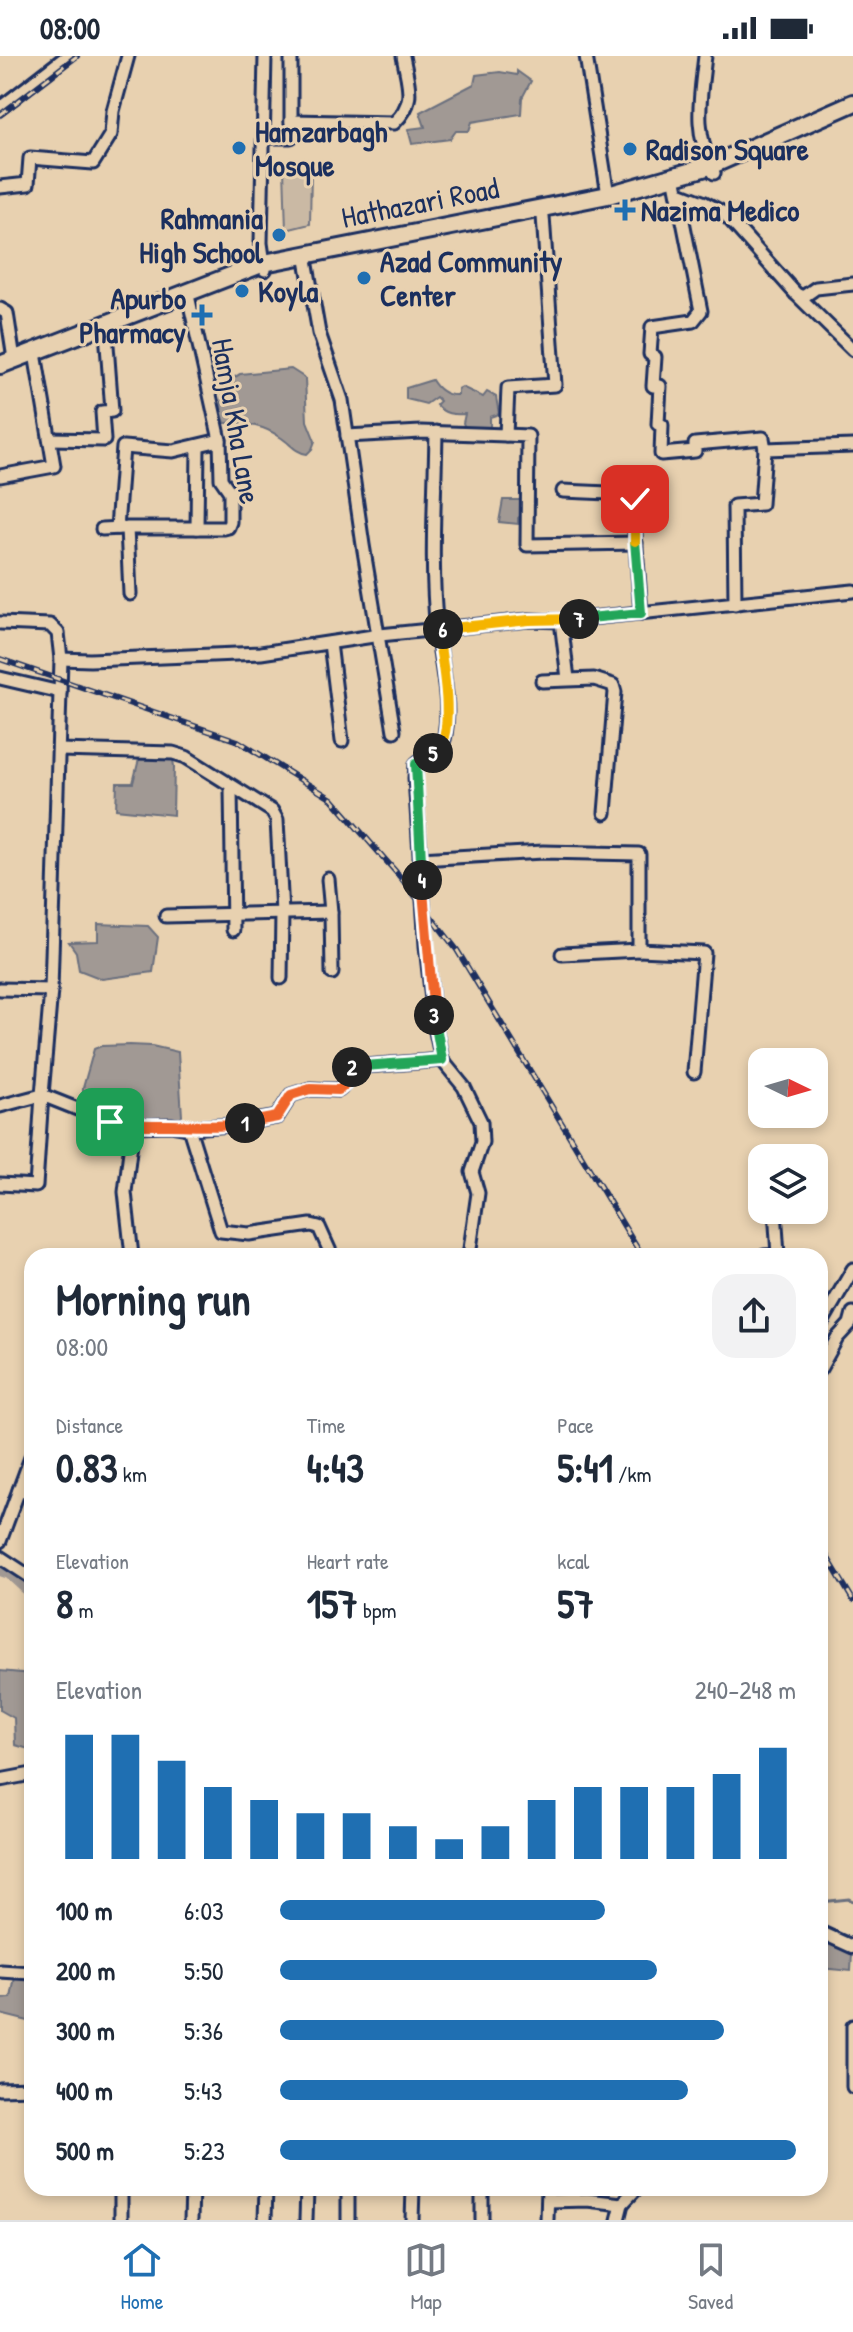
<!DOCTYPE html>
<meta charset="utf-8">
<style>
body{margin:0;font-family:"Patrick Hand",sans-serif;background:#f2f2f3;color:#1f2937;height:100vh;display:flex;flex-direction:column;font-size:30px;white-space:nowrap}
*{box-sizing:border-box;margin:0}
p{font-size:26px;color:#747a83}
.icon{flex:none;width:44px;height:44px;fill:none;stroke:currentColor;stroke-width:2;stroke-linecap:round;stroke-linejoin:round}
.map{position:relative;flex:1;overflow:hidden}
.details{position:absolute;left:24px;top:1192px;width:804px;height:948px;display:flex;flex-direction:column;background:#fff;border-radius:24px;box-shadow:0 4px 12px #0003}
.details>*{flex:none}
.needle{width:52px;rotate:95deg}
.buttons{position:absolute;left:748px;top:992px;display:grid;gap:16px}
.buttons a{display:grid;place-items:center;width:80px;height:80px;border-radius:16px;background:#fff;box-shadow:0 4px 12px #0003;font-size:40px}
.pin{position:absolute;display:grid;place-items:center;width:68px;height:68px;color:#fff;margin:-34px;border-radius:16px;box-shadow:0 4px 12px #0006}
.km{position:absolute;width:40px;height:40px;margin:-20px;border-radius:50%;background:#222;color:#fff;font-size:22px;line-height:40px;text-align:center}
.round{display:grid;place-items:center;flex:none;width:84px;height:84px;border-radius:24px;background:#f2f2f3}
.summary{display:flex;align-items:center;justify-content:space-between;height:136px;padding:0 32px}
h1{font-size:44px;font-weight:700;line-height:60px}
.metrics{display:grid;grid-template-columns:repeat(3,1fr);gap:12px;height:136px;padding:8px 32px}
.metrics div{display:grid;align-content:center}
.metrics b{font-size:40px;font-weight:700}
.metrics small{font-size:22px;font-weight:400}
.metrics p{font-size:22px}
.chart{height:224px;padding:16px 32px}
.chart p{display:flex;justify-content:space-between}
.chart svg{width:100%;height:144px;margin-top:8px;stroke:#1f6fb2;stroke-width:6}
ul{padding:0 32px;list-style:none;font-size:26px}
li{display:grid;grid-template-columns:128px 96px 1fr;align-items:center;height:60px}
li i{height:20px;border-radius:10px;background:#1f6fb2}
.status{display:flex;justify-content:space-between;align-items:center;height:56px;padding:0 40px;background:#fff;direction:ltr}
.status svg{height:22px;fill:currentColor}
.dock{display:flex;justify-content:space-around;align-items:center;height:112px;border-top:2px solid #e0e1e3;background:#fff;font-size:22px;color:#747a83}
.dock a{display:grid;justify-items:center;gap:4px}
.dock .on{color:#1f6fb2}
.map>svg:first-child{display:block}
</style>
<div class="status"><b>08:00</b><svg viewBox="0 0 49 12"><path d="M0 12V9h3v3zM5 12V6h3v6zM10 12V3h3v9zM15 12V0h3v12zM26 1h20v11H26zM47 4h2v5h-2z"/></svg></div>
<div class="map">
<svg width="853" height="2164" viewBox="0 0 853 2164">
<rect width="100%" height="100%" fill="#e8d1b0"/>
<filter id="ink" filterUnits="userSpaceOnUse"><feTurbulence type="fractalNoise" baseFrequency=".0125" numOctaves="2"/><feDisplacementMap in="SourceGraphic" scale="16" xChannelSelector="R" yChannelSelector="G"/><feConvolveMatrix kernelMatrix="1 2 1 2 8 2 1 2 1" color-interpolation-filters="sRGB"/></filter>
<g filter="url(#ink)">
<polygon fill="#cab9a4" stroke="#727481" stroke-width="2" points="284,112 311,115 310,168 286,174"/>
<g fill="#a19994" stroke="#6b6f7e" stroke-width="2">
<polygon points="517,15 531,25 522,42 521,58 472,66 469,75 456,75 450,83 412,88 408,73 425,71 420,56 474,28 476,19 500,16 517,19"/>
<path d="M 291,313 L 305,322 L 307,365 L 315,385 L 312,393 L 307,398 C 296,397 290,387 280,381 C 265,370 243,366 225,367 C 217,349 222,327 240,318 Z"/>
<path d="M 432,324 C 438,334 446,340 458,339 L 458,333 L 462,331 L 483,341 L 487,336 L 496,341 L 499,358 L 490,361 L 490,374 L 466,374 L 463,367 L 465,358 C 453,359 444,358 436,349 L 440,345 L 436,341 L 426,348 L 406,343 L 406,332 Z"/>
<polygon points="503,444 522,444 523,458 518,462 518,468 499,466"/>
<polygon points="145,697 172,699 174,710 173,759 116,753 117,727 133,727 139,703"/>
<polygon points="98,868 148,870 158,881 153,916 102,923 79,914 76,896 69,886 98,885"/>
<path d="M 130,989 L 152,990 L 178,996 L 182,1060 L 178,1065 C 146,1066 111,1065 83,1048 L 83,1032 L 94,993 L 101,990 Z"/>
<polygon points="0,1615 32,1618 32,1694 15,1689 14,1662 0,1654"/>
<polygon points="824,1886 852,1897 851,1915 820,1912 820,1897"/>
<polygon points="32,1920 32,1966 0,1958 0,1943 11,1942 15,1921"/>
</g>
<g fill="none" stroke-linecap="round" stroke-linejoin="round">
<polyline stroke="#6b6f7e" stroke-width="3" points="820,1846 849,1843 853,1845"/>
<polyline stroke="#a19994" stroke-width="10" points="0,1515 9,1518 32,1539"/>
<defs>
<g id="minor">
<polyline points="586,0 608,139"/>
<path d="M 705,0 C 700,45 693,75 714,117"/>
<polyline points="0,52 67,0"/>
<path d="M 291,65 L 394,67 C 417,45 408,29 403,0"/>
<polyline points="264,81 291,81 291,0"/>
<polyline points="674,120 701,255 693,265 652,271 650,298 655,301 653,330 660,330 658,368 662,369 661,398 695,395 695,388 763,382 765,393 853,390"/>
<polyline points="0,131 28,128 30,102 93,107 111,78 113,55 128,0"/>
<polyline points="679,137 705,147 724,157 796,238 853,294"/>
<polyline points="305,198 319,277 342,344 363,489 394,675"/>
<polyline points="265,214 261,187 265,0"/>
<polyline points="796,238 803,241 816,232 853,228"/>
<polyline points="0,253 7,257 14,303"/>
<path d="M 436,376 C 435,442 430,509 437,574 C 441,609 451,645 445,679 C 443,695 427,698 416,708 L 415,722 L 426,890 L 435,971 L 442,1004 L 464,1031 L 481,1066 L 482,1086 L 472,1116 L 478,1137 L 469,1200"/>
<polyline points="506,379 528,380 527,489 636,487"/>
<polyline points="347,380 421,376 506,379 508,332 555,329 543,160"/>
<polyline points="49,383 104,384 102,356 112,355 106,276"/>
<polyline points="0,420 54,410 36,303"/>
<polyline points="563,435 632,438 635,443 634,464 641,557"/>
<polyline points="117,472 123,391 173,395 220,384"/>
<polyline points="197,472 198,390"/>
<polyline points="102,473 122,472"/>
<polyline points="130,538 127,472 224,472 228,471 230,466 230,436 221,423 220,384 189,244"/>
<polyline points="735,548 734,450 761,448 765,393"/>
<polyline points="561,565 568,623"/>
<polyline points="0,567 50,569 58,577 61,603 51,934 42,1039 0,1050"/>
<polyline points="330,587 342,685"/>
<polyline points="61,603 90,604 261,597 380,579 529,564 561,565 853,535"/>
<polyline points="0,622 60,636"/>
<polyline points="542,625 594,623 613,629 615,636 605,757"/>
<polyline points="59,694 173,697 186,701 272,755 277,764 282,857 281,922"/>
<polyline points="231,732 233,874"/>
<polyline points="420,803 543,796 639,798 639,894 704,897 694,1016"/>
<polyline points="328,823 331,856"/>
<polyline points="166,860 331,856 332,917"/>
<polyline points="562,898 639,894"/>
<polyline points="0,933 51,934"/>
<polyline points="189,1072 221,1175 249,1178 311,1169 319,1171 332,1200"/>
<path d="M 0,1128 L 36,1130 L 42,1039 L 110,1066 L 133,1070 L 171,1069 L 189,1072 L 232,1069 L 277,1061 L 291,1039 L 310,1033 L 339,1034 C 348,1028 345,1016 353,1011 L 442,1004"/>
<polyline points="132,1200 125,1136 133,1070"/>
<polyline points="764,1200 778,1199 775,1154"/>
<polyline points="820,1270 853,1213"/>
<polyline points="820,1313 837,1282 850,1268 853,1257"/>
<polyline points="19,1434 32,1438"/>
<polyline points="0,1485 32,1399"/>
<polyline points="0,1501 32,1522"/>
<polyline points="0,1724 32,1718"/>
<polyline points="820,1876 853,1891"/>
<polyline points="0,1915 32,1917"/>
<polyline points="853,1970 853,2031"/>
<polyline points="0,2033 32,2032"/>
<polyline points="548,2145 587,2144 622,2148"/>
<polyline points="121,2164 121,2132"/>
<polyline points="191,2164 192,2132"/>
<polyline points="265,2164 266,2132"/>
<polyline points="306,2164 307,2132"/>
<polyline points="348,2164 348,2132"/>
<polyline points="412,2164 413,2132"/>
<polyline points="482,2164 482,2132"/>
<polyline points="547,2164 548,2132"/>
<polyline points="618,2164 622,2148 637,2132"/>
</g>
<polyline id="highway" points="0,309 264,207 608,139 710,110 853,47"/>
</defs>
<use href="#minor" stroke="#1b2f5e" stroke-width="17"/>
<use href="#highway" stroke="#1b2f5e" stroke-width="22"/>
<use href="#minor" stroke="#e8d1b0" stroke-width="11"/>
<use href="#highway" stroke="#e8d1b0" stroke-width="16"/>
<defs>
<g id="rail">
<polyline points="0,59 77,0"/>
<polyline points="0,603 238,685 332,743 402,823 457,894 642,1200"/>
<polyline points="820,1489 853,1544"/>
</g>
</defs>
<use href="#rail" stroke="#1b2f5e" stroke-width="6"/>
<use href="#rail" stroke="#e8d1b0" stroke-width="3" stroke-dasharray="9" stroke-linecap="butt"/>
</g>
</g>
<g fill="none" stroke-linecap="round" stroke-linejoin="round" filter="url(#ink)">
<defs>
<path id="split-1" d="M 110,1066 C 130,1070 148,1069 168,1069 C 194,1069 219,1072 245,1067"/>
<polyline id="split-2" points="245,1067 277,1061 291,1039 310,1033 339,1034 345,1029 352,1011"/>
<polyline id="split-3" points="352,1011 442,1004 434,959"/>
<polyline id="split-4" points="422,824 434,959"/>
<polyline id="split-5" points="422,824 416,708 433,697"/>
<path id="split-6" d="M 433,697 C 459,685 441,598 437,573 L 443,573"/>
<polyline id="split-7" points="443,573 529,564 579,563"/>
<polyline id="split-8" points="579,563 641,557 635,485"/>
<polyline id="split-9" points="635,443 635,485"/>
</defs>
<use href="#split-1" stroke="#fff" stroke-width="16"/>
<use href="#split-2" stroke="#fff" stroke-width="16"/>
<use href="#split-3" stroke="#fff" stroke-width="16"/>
<use href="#split-4" stroke="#fff" stroke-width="16"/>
<use href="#split-5" stroke="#fff" stroke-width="16"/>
<use href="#split-6" stroke="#fff" stroke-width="16"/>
<use href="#split-7" stroke="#fff" stroke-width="16"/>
<use href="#split-8" stroke="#fff" stroke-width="16"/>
<use href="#split-9" stroke="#fff" stroke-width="16"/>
<use href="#split-1" stroke="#f0652b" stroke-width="10"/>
<use href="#split-2" stroke="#f0652b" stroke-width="10"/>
<use href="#split-3" stroke="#22a559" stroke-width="10"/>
<use href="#split-4" stroke="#f0652b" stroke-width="10"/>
<use href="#split-5" stroke="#22a559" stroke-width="10"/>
<use href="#split-6" stroke="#f5b400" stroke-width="10"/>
<use href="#split-7" stroke="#f5b400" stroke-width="10"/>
<use href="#split-8" stroke="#22a559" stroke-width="10"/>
<use href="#split-9" stroke="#f5b400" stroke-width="10"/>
</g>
<g fill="#1f6fb2" stroke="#e8d1b0" stroke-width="3">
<circle cx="239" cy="92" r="8"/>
<circle cx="630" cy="93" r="8"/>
<path d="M621 142h8v8h8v8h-8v8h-8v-8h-8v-8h8z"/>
<circle cx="279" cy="179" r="8"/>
<circle cx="364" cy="222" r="8"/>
<circle cx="242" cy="235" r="8"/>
<path d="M198 247h8v8h8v8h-8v8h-8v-8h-8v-8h8z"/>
</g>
<g text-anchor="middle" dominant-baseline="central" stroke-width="6" stroke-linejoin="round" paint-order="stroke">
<g font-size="30" font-weight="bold" fill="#1b2f5e" stroke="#e8d1b0" text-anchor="start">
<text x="255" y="75">Hamzarbagh<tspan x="255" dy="34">Mosque</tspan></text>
<text x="646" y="93">Radison Square</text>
<text x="641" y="154">Nazima Medico</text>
<text x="263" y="162" text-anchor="end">Rahmania<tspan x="263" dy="34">High School</tspan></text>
<text x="380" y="205">Azad Community<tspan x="380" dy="34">Center</tspan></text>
<text x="258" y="235">Koyla</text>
<text x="186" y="242" text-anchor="end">Apurbo<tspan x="186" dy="34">Pharmacy</tspan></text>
</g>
<g font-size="30" fill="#1b2f5e" stroke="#e8d1b0">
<text transform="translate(420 146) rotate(-11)">Hathazari Road</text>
<text transform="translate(237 365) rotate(80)">Hamja Kha Lane</text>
</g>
</g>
</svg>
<div class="buttons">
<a><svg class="needle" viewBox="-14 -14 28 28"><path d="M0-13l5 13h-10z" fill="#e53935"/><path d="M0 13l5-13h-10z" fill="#747a83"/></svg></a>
<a><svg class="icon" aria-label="layers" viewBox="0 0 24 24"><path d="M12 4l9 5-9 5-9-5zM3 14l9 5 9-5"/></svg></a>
</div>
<div class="pin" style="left:110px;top:1066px;background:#1e9e55"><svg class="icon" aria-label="arrive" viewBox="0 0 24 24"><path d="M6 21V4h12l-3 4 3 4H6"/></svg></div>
<div class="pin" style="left:635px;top:443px;background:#d93025"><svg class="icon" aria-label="check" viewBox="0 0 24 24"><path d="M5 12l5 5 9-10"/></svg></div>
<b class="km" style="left:245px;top:1067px">1</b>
<b class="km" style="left:352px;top:1011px">2</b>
<b class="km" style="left:434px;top:959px">3</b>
<b class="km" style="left:422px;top:824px">4</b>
<b class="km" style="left:433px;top:697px">5</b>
<b class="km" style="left:443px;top:573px">6</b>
<b class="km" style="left:579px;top:563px">7</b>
<section class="details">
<div class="summary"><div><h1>Morning run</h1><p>08:00</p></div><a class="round"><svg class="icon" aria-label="share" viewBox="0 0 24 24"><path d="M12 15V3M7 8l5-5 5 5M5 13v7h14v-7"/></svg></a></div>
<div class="metrics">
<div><p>Distance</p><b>0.83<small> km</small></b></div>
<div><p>Time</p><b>4:43</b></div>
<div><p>Pace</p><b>5:41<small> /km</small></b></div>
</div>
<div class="metrics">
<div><p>Elevation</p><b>8<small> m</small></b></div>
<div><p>Heart rate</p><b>157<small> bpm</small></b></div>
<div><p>kcal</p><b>57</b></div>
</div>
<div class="chart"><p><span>Elevation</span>240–248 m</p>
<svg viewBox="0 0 160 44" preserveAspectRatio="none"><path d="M5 44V6M15 44V6M25 44V14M35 44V22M45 44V26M55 44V30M65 44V30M75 44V34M85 44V38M95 44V34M105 44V26M115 44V22M125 44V22M135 44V22M145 44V18M155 44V10"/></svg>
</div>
<ul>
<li><b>100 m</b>6:03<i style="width:63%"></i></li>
<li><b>200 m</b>5:50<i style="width:73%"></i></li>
<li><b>300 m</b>5:36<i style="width:86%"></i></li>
<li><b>400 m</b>5:43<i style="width:79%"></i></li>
<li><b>500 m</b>5:23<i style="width:100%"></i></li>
</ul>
</section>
</div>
<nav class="dock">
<a class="on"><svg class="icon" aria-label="home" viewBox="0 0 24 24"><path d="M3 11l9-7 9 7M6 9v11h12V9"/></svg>Home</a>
<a><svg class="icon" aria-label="map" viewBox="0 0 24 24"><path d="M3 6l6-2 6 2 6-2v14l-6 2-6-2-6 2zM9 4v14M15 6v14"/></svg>Map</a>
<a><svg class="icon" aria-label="saved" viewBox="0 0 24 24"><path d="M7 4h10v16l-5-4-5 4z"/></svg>Saved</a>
</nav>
